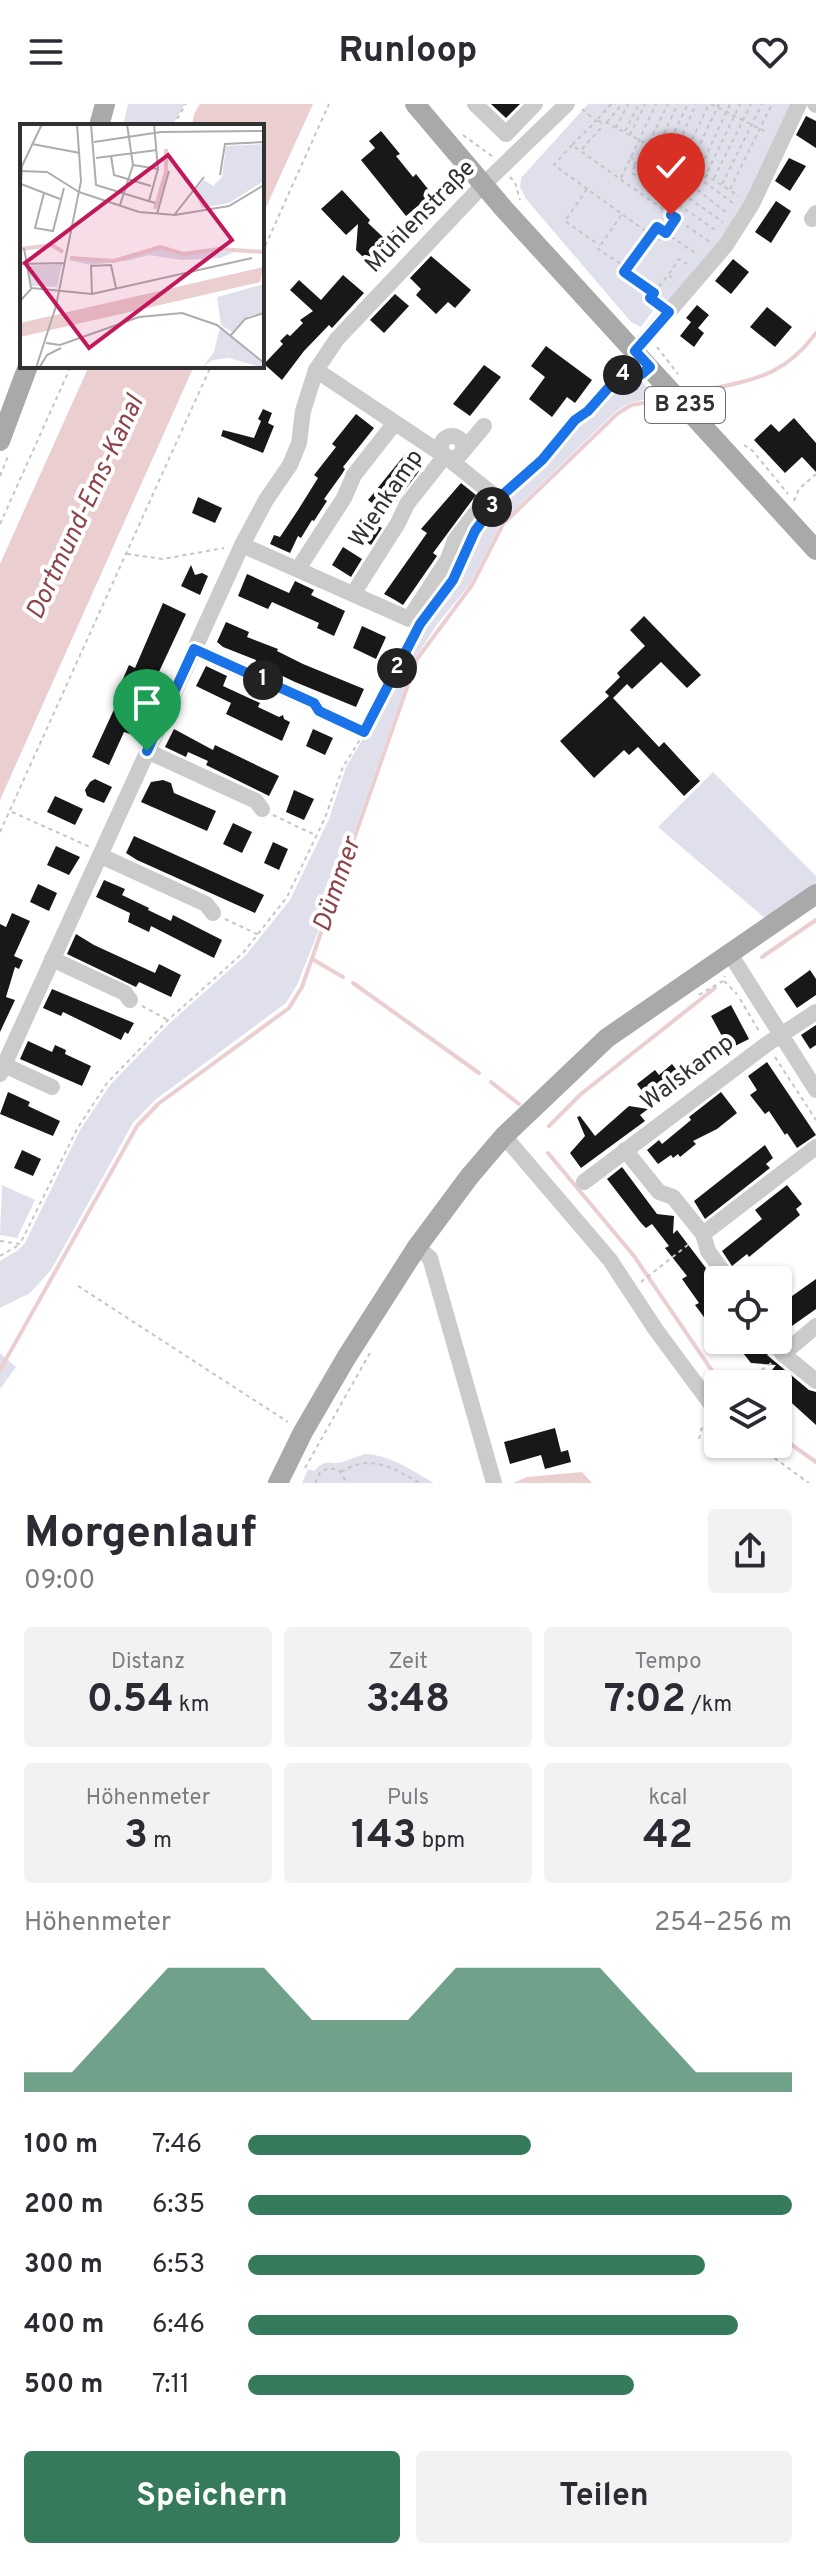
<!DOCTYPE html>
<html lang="de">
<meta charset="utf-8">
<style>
body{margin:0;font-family:Overpass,sans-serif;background:#f2f2f3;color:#2b2b33;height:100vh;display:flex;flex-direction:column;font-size:30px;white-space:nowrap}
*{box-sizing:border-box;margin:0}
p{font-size:26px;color:#7c7c81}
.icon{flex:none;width:44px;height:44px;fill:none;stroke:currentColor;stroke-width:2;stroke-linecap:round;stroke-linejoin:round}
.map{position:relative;height:1379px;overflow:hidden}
.drawer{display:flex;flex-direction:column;background:#fff;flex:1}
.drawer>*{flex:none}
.tools{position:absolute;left:704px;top:1162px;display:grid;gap:16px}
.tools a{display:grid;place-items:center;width:88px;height:88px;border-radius:8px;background:#fff;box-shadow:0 2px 6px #0004;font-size:40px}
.pin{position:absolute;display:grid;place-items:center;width:68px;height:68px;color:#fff;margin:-82px -34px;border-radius:50% 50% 50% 0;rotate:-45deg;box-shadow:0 0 8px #0007}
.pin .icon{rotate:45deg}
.km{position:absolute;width:40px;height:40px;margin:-20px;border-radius:50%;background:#222;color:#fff;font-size:22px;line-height:40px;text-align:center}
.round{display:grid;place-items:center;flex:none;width:84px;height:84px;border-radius:8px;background:#f2f2f3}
.headline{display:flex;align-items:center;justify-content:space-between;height:136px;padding:0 24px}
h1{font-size:44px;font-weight:700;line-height:60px}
.metrics{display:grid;grid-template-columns:repeat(3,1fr);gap:12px;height:136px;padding:8px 24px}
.metrics div{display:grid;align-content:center;border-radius:8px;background:#f2f2f3;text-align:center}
.metrics b{font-size:40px;font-weight:700}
.metrics small{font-size:22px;font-weight:400}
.metrics p{font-size:22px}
.chart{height:224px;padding:16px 24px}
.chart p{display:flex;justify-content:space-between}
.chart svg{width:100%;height:144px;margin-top:8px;fill:#357a5a;opacity:.7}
.button{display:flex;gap:16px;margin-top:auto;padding:16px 24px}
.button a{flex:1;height:92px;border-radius:8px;background:#357a5a;color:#fff;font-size:32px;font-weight:700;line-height:92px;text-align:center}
.button a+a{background:#f2f2f3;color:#2b2b33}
ul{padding:0 24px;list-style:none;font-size:26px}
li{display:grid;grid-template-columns:128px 96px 1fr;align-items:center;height:60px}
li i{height:20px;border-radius:10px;background:#357a5a}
header{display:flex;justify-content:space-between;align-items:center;height:104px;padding:0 24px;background:#fff;font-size:36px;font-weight:700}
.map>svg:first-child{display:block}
</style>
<header><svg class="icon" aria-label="menu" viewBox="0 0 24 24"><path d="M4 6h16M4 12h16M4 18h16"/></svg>Runloop<svg class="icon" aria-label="heart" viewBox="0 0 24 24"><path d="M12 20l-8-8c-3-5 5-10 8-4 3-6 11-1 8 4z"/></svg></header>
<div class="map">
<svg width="816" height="1379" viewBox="0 0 816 1379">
<rect width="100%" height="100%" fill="#fff"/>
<g fill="#e0e0ed">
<polygon points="128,0 185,0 172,22 123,22"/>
<polygon points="588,0 792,0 750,92 718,142 661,208 655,204 641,223 631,218 526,95 520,83 521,74"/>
<polygon points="625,275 640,276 657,293 629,299 615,308 501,419 470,480 435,523 415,555 324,813 297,881 286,899 155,996 133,1019 51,1166 30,1189 0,1204 0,1157 18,1146 25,1139 80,1026 110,981 171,918 246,851 290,796 329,715 346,663 367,628 422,521 455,478 477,427 501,395 544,356 618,276"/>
<polygon points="713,668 816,772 816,780 765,814 658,723"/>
<polygon points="2,1081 35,1096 17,1134 0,1131"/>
<polygon points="0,1249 16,1263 0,1285"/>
<path d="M 365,1350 C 391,1351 412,1367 434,1379 L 302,1379 L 308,1365 L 314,1367 C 328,1352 331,1363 345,1357 C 352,1355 358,1352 365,1350 Z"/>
</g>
<g fill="#ebced0">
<polygon points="200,0 313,0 262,112 262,22 192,22 194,10"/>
<polygon points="89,262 194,262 0,696 0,460"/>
<polygon points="582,1368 592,1379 513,1379 527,1373"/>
</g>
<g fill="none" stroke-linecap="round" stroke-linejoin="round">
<g stroke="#ebced0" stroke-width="4">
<path d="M 699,288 C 751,275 782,275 816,229"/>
<polyline points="762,853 816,816"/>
<polyline points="312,855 343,873"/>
<polyline points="353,879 479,969"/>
<polyline points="491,978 519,1000"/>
<polyline points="549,1022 581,990 715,884"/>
<polyline points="548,1049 634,1152 721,1280"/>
<polyline points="0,1266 137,1022 158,1000 289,904 302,883 417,555 472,481 503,420 617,310 631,301 661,296"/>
<polyline points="778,1331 816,1358"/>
</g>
</g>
<g fill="#181818">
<polygon points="491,0 520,0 506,14"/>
<polygon points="806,12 816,17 816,44 796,31"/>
<polygon points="381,27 400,50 396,52 413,73 416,70 432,90 406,112 361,56 375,44 369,37"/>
<polygon points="789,54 806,62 790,87 775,77"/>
<polygon points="342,86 370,116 368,119 385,135 398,121 410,132 377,167 356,146 358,120 346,131 321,105"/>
<polygon points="776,97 791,107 771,139 755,128"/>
<polygon points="431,152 471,186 455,204 448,198 436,210 416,191 421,185 410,174"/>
<polygon points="733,155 749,168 731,190 715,177"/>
<polygon points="343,171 364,189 332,224 329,221 304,247 282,276 264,260 283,240 280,237 287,230 290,232 303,219 300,216 313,207 290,186 299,176 321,196"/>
<polygon points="395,190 409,202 384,229 370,216"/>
<polygon points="697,201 709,211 698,224 704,229 694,243 680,232 691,218 686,214"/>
<polygon points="767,203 792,223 775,243 750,223"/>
<polygon points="546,242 592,276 575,299 567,293 552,313 529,295 545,273 531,262"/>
<polygon points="484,261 501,273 470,312 453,300"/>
<polygon points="263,305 272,309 268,319 274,322 263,349 221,332 223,326 254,334 261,317 258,315"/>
<polygon points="356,310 374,324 343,363 345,365 342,370 324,395 327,397 314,417 312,416 301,434 298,432 290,449 270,440 274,431 280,433 298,406 318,374 314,371 336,343 332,340"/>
<polygon points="794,314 816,339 816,368 802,353 785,369 754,336 771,320 779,328"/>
<polygon points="406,349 423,362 387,410 368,396"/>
<polygon points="461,379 476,391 433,449 437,452 403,501 395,496 384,490 427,429 421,425"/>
<polygon points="198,393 222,404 215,419 192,409"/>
<polygon points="362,413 382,424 371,441 352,428"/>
<polygon points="343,443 362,455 351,473 332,461"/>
<polygon points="191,461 195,471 202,469 208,472 200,491 181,482"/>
<polygon points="247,470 289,489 295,477 314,486 311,491 345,507 334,532 317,524 319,519 272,498 268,505 238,492"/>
<polygon points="163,499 186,510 130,630 124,628 109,661 92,653 123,586 119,584 129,561 135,564"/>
<polygon points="644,512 701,571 687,584 661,558 632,585 627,580 613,594 659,643 664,638 700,677 684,692 638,643 629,651 624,646 594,674 560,637 609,592 605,588 620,573 617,569 645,542 630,526"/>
<polygon points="226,518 249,528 247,533 278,545 277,547 303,560 364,585 356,603 295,578 255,559 256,556 223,543 217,538"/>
<polygon points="362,522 386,533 376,555 353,544"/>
<polygon points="206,562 227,572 223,582 260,599 258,603 279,613 283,611 284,615 290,618 282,637 226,610 231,599 196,582"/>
<polygon points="174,625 213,646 215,641 279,672 269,692 206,661 208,657 188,648 186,653 165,643"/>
<polygon points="313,625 333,634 325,651 306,642"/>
<polygon points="95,675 112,683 104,699 87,692 85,686 90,678"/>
<polygon points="163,676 171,679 174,689 216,707 207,727 141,698 151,678"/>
<polygon points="294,686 314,695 304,716 286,708"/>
<polygon points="55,692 83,705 75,721 47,708"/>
<polygon points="233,719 252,728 242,749 223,740"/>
<polygon points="134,732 264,791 255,809 137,756 126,749"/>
<polygon points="273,738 288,745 279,766 264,759"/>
<polygon points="56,742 80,753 69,771 47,761"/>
<polygon points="104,776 125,785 122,791 149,804 148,806 171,817 173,811 222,836 214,854 151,822 149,828 128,818 130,809 96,793"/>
<polygon points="38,780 57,789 49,807 30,798"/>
<polygon points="12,809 30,817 14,852 23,856 19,865 15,863 6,893 15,896 0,928 0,820 6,823"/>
<polygon points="76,830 94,841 155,869 159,860 181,871 171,893 139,878 136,883 67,850"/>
<polygon points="810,866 816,875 816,891 797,904 784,885"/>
<polygon points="52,885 134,919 128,930 125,928 121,936 63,908 61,912 43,904"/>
<polygon points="731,901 749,935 729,945 711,912"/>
<polygon points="816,921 816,941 810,945 801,931"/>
<polygon points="28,937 52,948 55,941 66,946 65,950 91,962 82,982 20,955"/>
<polygon points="767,958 816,1031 797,1044 787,1029 785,1031 769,1007 765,1010 750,991 757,986 748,972"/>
<polygon points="672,960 682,973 648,1001 639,990 642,987 637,980 655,966 659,971"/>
<polygon points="8,988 30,998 28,1002 60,1017 53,1032 0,1010"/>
<polygon points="721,988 737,1009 717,1025 693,1037 696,1040 680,1053 678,1050 673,1054 671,1051 658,1060 647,1046 659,1036 662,1040 691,1016 689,1013"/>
<polygon points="629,1002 648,1005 640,1011 645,1017 581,1064 570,1049 585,1032 577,1013 580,1012 595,1032"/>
<polygon points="765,1041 773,1054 766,1060 770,1064 705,1115 694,1097"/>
<polygon points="22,1046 41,1055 33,1072 14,1064"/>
<polygon points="622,1063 657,1110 674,1112 673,1130 677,1126 718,1180 718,1232 695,1201 699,1199 682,1175 687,1172 665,1144 669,1142 652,1120 646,1124 641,1119 607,1075"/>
<polygon points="787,1081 802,1100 796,1105 800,1111 749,1153 747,1150 732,1162 722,1147 762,1115 755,1106"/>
<polygon points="816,1175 816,1205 782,1229 778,1226 778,1202"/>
<polygon points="724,1236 760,1236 769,1249 767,1251 809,1286 816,1288 816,1321 784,1292 778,1299 778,1280 772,1280 765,1275 776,1261 751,1259 739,1244 733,1248"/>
<polygon points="555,1324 561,1348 568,1346 571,1358 545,1365 541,1351 510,1360 504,1338"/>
</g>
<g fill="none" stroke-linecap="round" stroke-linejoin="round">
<g stroke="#c5c5c5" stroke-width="2" stroke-dasharray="4 4" stroke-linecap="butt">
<polyline points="611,0 596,17 605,18 706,71 739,92"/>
<polyline points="711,0 768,29"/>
<polyline points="582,5 596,17 572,41 711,139"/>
<polyline points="607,18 622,0"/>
<polyline points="173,22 186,0"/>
<polyline points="616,24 628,0"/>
<polyline points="625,27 639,0"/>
<polyline points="463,31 493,53"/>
<polyline points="630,31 645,0"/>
<polyline points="649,38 668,0"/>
<polyline points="572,41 554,61 622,110 598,145 627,164 657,123 698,151"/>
<polyline points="657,44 678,0"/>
<polyline points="582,45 601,24 601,19"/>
<polyline points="664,49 688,0"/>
<polyline points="673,52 696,0"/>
<polyline points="630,53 723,118"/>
<polyline points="640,53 669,72"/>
<polyline points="682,57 709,0"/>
<polyline points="690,61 719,0"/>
<polyline points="634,62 643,47 672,66"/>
<polyline points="510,73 515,78 520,96"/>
<polyline points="621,74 656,0"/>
<polyline points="714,74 751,0"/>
<polyline points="722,80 762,0"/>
<polyline points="691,81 727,109"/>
<polyline points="587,85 565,117 599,141"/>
<polyline points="730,85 772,0"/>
<polyline points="681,96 634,63 632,69 717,127"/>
<polyline points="733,99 703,77 740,0"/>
<polyline points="672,110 699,67 730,0"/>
<polyline points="623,111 660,137 676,114"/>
<polyline points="262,149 329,0"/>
<polyline points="626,165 624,168 654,189 650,194 656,198"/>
<polyline points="669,170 679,155 689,161"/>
<polyline points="654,189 668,171 675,176"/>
<polyline points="657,243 678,270"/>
<polyline points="744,341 753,347 788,390"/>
<polyline points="0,372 9,350"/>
<polyline points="506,386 542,356 575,316 588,307 618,273 631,271"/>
<polyline points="794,397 799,385 816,370"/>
<polyline points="0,420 71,262"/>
<polyline points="127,450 163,455 224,444"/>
<polyline points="333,613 363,627"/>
<polyline points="12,708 90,743"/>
<polyline points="273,711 315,731"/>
<polyline points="0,728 211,262"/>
<polyline points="225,815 259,831"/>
<polyline points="724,877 737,890"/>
<polyline points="699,891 723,877 725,872"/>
<polyline points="740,895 759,927"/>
<polyline points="142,902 168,916"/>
<polyline points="775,953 816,1016"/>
<polyline points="0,1137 20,1140 77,1025 107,979 168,916 243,849 287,793 325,714 343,663 358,639 416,529"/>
<polyline points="0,1152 19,1141"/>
<polyline points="641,1178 689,1140"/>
<polyline points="78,1182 288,1318"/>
<polyline points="742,1280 773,1258"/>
<polyline points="699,1335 702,1323 707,1318"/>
<polyline points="755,1340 809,1379"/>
<polyline points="305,1364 371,1247"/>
<path d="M 341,1368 C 371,1349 393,1364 420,1379"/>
<polyline points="315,1379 320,1368 329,1364 339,1366 347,1379"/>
</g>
<g stroke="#cbcbcb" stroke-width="16">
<polyline points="475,0 506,30 535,0"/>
<polyline points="815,0 816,1"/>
<polyline points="812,115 816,109"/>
<polyline points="635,247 726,141 752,100 799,0"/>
<circle cx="452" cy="343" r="11"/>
<polyline points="463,347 484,322"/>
<polyline points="242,441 409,515 448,455 455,436 491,389 445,352 316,266"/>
<polyline points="298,465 344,394 354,371 394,320"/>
<polyline points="353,490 398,419 407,400 445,352"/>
<polyline points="194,545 314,599 319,607"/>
<polyline points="147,647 256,697 262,705"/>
<polyline points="101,752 206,800 213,809"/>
<polyline points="730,850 816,986"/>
<polyline points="52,855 125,889 130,896"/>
<polyline points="4,961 52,983"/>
<polyline points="0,970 242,441 266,396 290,361 299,339 303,307 316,266 337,235 483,81 567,0"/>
<polyline points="504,1032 610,1156 656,1226 716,1307"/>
<polyline points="625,1046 659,1088 673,1093 703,1130 708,1147 729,1176"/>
<polyline points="584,1078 767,940 816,908"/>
<polyline points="703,1130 816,1043"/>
<polyline points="417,1143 430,1154 494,1379"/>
<polyline points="773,1236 783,1250 816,1277"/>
<polyline points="783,1250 816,1222"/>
</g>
<g stroke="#a9a9a9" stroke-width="20">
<polyline points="415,0 504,105 816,446"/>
<polyline points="99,22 105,0"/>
<polyline points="0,337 28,262"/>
<polyline points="278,1379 303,1328 346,1254 417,1143 469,1073 504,1032 607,934 816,790"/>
</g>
</g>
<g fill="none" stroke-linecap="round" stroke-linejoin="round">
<defs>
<polyline id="route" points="147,647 194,545 314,599 319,607 364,628 420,520 453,476 475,427 499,394 542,356 575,316 588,307 618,273 642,270 650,263 635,247 669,208 650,194 654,189 624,168 657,123 666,129 676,114 671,111"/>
</defs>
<use href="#route" stroke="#fff" stroke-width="16"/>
<use href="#route" stroke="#1a73e8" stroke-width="10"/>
</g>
<g text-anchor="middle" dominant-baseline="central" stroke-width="8" stroke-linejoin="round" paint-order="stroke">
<rect fill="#fff" stroke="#6f6f6f" stroke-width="2" x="645" y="283" width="80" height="36" rx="6"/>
<g font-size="22" font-weight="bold" fill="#313131">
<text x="685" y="301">B 235</text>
</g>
<g font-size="24" fill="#313131" stroke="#fff">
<text transform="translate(421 113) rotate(-46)">Mühlenstraße</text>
<text transform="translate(387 395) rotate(-56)">Wienkamp</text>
<text transform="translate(688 969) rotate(-37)">Walskamp</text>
</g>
<g font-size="26" font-style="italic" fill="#8e4448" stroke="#fff">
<text transform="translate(86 404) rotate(-65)">Dortmund-Ems-Kanal</text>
<text transform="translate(338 781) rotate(-71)">Dümmer</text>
</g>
</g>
<g transform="translate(20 20)">
<rect width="244" height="244" fill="#fff"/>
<path d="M 244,20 L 244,57 L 209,79 L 182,84 L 174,67 L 184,56 L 193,62 L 202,53 L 206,22 ZM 199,123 L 244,130 L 217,127 L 200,134 L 162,136 L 129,131 L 111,136 L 71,141 L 48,136 L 94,137 L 140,124 L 164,130 L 215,127 ZM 42,140 L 37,163 L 10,162 L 7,142 ZM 244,160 L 244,188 L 229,192 L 212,208 L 201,201 L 197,173 ZM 200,203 L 244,241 L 244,244 L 209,234 L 192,236 L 182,244 L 194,228 Z" fill="#e0e0ed"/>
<path d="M 244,143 L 240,158 L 0,213 L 0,199 Z" fill="#ebced0"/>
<path fill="none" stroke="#ebced0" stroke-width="4" d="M 135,85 L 146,48 L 146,25M 0,125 L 32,121 L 43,128M 50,134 L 94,137 L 140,123 L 164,130 L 199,125 L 244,128"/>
<path fill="none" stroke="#adadad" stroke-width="2" d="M 71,0 L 76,61 L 135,79M 74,18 L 141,8 L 244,7M 12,20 L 60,29M 91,32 L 94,51 L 131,62M 76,34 L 137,26M 113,41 L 138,45M 0,47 L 27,48 L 59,68M 200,51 L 205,20 L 244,18M 1,60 L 40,75M 59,68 L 119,88 L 155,91 L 209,82 L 244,61M 24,69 L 15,104 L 33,107 L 44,64M 0,76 L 2,42 L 22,0M 129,77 L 138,45 L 134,0M 100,81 L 113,41 L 107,0M 137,90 L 149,47M 155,90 L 184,53M 4,124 L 11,164M 0,140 L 45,139M 72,170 L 71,142 L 91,141 L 96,164M 0,177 L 12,164 L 72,170 L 232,134M 211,211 L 225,195 L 244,189M 26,219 L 40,221 L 119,193 L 162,189 L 197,201 L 244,239M 16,244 L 36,182 L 61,57 L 57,0M 19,244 L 27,231 L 41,224"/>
<path fill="#c2185b" fill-opacity="0.15" stroke="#c2185b" stroke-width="4" d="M 148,31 L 212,116 L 69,224 L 5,139 Z"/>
<rect width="244" height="244" fill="none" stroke="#313131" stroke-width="4"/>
</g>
</svg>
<div class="tools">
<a><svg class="icon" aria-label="locate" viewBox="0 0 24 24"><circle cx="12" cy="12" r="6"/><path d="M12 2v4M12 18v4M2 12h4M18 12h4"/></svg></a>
<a><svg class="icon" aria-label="layers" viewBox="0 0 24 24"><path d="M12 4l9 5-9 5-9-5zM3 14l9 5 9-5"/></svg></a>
</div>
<div class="pin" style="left:147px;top:647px;background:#1e9e55"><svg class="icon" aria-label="arrive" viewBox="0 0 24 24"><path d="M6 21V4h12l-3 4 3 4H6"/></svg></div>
<div class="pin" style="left:671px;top:111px;background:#d93025"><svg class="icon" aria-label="check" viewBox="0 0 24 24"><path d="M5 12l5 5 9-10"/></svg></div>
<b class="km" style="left:263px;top:576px">1</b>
<b class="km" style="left:397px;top:564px">2</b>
<b class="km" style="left:492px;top:403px">3</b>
<b class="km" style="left:623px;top:271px">4</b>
</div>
<section class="drawer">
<div class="headline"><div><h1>Morgenlauf</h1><p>09:00</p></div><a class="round"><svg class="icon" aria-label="share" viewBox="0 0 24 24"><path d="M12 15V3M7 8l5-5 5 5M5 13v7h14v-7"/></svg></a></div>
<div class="metrics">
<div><p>Distanz</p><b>0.54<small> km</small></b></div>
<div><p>Zeit</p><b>3:48</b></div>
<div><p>Tempo</p><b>7:02<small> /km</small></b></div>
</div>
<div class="metrics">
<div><p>Höhenmeter</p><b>3<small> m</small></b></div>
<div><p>Puls</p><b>143<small> bpm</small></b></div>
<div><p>kcal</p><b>42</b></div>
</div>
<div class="chart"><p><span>Höhenmeter</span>254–256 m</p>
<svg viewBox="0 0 160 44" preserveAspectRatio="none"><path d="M0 44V38L10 38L20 22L30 6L40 6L50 6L60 22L70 22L80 22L90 6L100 6L110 6L120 6L130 22L140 38L150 38L160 38V44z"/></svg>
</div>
<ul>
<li><b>100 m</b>7:46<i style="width:52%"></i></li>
<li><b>200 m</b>6:35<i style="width:100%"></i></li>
<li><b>300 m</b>6:53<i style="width:84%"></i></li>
<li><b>400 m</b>6:46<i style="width:90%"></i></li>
<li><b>500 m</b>7:11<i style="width:71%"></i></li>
</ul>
<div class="button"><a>Speichern</a><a>Teilen</a></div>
</section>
